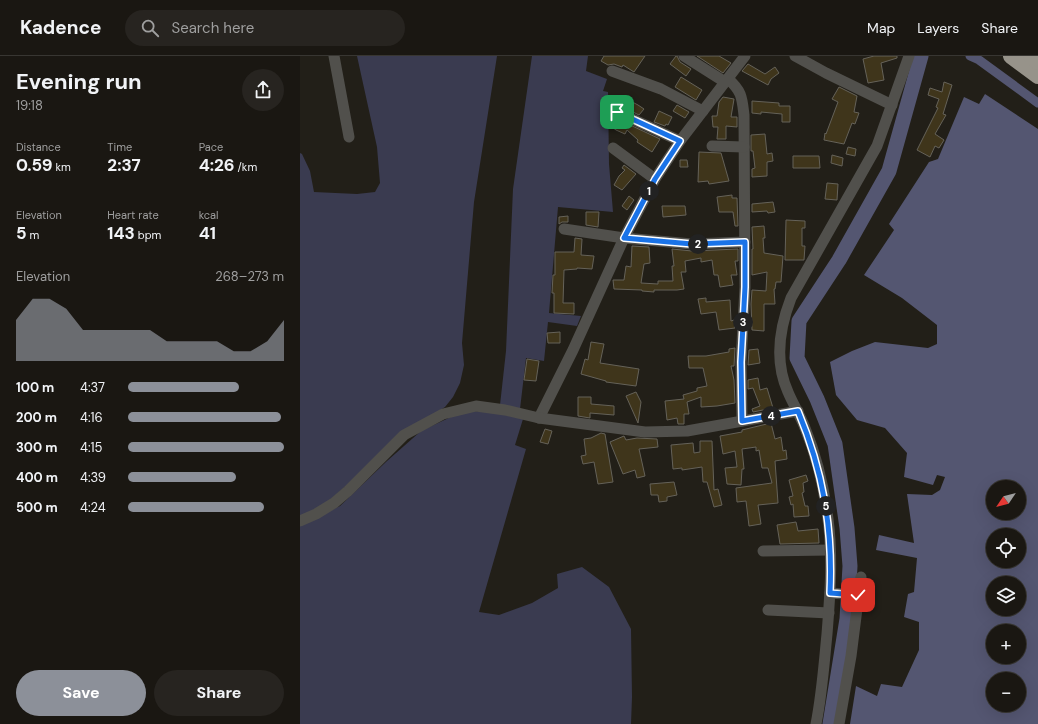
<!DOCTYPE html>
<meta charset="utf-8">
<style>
body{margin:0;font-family:"DM Sans",sans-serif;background:#272420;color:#f1f3f6;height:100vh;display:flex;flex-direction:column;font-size:15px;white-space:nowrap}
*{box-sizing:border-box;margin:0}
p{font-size:13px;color:#9f9f9f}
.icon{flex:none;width:22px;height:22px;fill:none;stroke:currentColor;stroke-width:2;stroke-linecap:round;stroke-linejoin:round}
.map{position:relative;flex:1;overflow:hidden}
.side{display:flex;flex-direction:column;background:#1a1712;width:300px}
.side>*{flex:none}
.needle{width:26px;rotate:235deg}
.buttons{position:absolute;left:686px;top:424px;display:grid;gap:8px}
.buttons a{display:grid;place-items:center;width:40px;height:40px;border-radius:50%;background:#1a1712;box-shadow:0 4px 16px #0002,0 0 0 1px #383632;font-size:20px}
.pin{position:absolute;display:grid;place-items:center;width:34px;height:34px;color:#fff;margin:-17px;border-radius:8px;box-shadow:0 2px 6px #0006}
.km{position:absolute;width:20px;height:20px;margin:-10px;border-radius:50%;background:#222;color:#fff;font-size:11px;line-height:20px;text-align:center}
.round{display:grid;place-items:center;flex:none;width:42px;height:42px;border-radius:21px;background:#272420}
.overview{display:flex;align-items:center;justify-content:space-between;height:68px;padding:0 16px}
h1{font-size:22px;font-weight:700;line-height:30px}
.metrics{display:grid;grid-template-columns:repeat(3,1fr);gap:6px;height:68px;padding:4px 16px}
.metrics div{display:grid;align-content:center}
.metrics b{font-size:17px;font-weight:700}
.metrics small{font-size:11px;font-weight:400}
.metrics p{font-size:11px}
.chart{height:112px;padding:8px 16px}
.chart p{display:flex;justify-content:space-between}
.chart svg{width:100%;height:72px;margin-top:4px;fill:#8c9099;opacity:.7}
.cta{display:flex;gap:8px;margin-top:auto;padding:8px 16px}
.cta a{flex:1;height:46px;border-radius:24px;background:#8c9099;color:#fff;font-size:16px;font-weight:700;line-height:46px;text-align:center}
.cta a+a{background:#272420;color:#f1f3f6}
ul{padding:0 16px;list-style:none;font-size:13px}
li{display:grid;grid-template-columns:64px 48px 1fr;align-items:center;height:30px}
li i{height:10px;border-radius:5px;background:#8c9099}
header{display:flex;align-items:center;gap:24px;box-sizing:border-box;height:56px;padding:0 20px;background:#1a1712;border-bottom:1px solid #383632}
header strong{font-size:19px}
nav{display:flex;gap:22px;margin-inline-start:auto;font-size:14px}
.search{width:280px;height:36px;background:#272420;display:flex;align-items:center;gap:10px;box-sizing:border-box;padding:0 14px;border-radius:22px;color:#9f9f9f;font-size:15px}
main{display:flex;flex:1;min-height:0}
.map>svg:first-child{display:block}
</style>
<header>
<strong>Kadence</strong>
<div class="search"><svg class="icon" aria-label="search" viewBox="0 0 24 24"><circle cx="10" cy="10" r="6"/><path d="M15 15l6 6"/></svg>Search here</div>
<nav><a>Map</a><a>Layers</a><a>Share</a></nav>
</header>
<main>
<section class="side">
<div class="overview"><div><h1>Evening run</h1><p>19:18</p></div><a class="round"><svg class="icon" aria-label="share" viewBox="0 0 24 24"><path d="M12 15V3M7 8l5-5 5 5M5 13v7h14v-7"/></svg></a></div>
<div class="metrics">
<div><p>Distance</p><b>0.59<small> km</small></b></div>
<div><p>Time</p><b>2:37</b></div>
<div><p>Pace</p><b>4:26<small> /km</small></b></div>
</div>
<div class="metrics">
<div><p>Elevation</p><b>5<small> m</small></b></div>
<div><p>Heart rate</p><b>143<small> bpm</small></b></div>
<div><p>kcal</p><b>41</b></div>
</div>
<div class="chart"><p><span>Elevation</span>268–273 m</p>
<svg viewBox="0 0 160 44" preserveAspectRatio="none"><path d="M0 44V19L10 6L20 6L30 12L40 25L50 25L60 25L70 25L80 25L90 32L100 32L110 32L120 32L130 38L140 38L150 32L160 19V44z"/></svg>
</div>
<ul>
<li><b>100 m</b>4:37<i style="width:71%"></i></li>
<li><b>200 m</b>4:16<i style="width:98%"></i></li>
<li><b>300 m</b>4:15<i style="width:100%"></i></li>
<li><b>400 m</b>4:39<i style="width:69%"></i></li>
<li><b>500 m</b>4:24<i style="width:87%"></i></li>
</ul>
<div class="cta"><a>Save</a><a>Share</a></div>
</section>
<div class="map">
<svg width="738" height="668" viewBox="0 0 738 668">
<rect width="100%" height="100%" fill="#221f18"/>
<g fill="#3a3b50">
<polygon points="57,0 197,0 174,146 162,287 164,309 160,327 153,341 145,351 96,382 74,405 30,444 0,462 0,97 2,98 10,115 14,136 57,138 75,136 80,127 77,91"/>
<polygon points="232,0 288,0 286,15 307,23 303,35 308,36 309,108 313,156 258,151 249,257 281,260 277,270 248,266 244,305 226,302 220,353 200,349 206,295 213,133"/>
<polygon points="173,355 198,357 223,363 215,389 226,393 179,556 199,559 232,547 258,532 257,518 282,511 309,531 331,573 332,641 331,668 0,668 0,469 40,450 87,405 121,375 155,359"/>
</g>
<path fill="#545671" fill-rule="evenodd" d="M 685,38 L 738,73 L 738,668 L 550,668 L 556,630 L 577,640 L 581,628 L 602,631 L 619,594 L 619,566 L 604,561 L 608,538 L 614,536 L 617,502 L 576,494 L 579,479 L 614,487 L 607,438 L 632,439 L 640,434 L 645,421 L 637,419 L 633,429 L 604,421 L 607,397 L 585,372 L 557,364 L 536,339 L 530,306 L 552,295 L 575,286 L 628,292 L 637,288 L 637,269 L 602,242 L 564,219 L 594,174 L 589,168 L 629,106 L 638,103 L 664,41 L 679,48 ZM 693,431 L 719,431 L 719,457 L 693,457 ZM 693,479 L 719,479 L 719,505 L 693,505 ZM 693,527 L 719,527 L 719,553 L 693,553 ZM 693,575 L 719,575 L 719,601 L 693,601 ZM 693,623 L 719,623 L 719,649 L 693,649 Z"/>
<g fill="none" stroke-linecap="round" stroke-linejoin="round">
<polyline stroke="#545671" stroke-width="9" points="670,0 679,4 738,47"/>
<polyline stroke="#545671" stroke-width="15" points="530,668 547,563 550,510 547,472 535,388 517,343 497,302 499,265 539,204 589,115 621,0"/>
</g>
<g fill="#3f351b" stroke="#656259">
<polygon points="304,0 345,0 334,16 323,9 322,11 314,8 308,9 301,5"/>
<polygon points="376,0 377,0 380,6 391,13 386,20 370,8"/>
<polygon points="397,0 419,0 431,7 423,17"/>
<polygon points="574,0 597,0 597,2 581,7 584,24 568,27 563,3"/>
<polygon points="448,8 465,18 475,11 479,17 471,23 468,29 442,15"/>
<polygon points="381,21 402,34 396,44 375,31"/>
<polygon points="644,26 652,29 643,58 646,59 635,78 644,84 639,92 635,90 630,101 617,94 638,52 636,51 639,43 628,39 630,32 642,36"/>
<polygon points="539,31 557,40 554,56 559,57 555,68 552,67 544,88 524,84 525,77 526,78 538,46 532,43"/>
<polygon points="323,41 338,49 344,53 339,59 319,49"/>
<polygon points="423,41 434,43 431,61 437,61 437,71 426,70 426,83 417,83 418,71 413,71 412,60 417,60 419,46"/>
<polygon points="452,45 479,47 479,50 490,50 490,66 482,66 482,58 461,56 461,58 452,57"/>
<polygon points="377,49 389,56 385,62 373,55"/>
<polygon points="359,55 372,61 368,69 366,68 365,70 354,66"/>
<polygon points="313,61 360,83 352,96 337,86 338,84 327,74 325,78 316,74 308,68"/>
<polygon points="465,78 467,98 472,97 473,105 467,106 467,120 452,121 452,113 455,112 453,95 451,95 451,79"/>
<polygon points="548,91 556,93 555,100 546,98"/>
<polygon points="399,96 421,97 429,125 409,128 408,125 398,126"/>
<polygon points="532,99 543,102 542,110 531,107"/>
<polygon points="493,100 519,100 520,112 493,112"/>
<polygon points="380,104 387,104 388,111 380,111"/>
<polygon points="324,109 336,118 322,134 314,129 319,120 325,114 322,112"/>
<polygon points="527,127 538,128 537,144 525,143"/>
<polygon points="432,139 432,142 437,142 438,170 435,170 433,156 419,156 417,141"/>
<polygon points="329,140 334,144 327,154 322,150"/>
<polygon points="473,146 475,156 468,157 467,155 452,156 452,148"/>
<polygon points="362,150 385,150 386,159 363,161"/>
<polygon points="286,156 299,156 298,171 286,169"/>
<polygon points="268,160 268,166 262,166 259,168 259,161"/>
<polygon points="486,164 505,165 505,172 502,172 502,190 505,190 504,204 485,204"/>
<polygon points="464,170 465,182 463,182 464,197 483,200 481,226 476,226 475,233 474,233 475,248 464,248 464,275 452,274 451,248 452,234 466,235 467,216 452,219 452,193 453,193 452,171"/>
<polygon points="275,182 282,183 281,199 294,200 292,213 277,212 277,213 264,214 263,247 274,247 274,258 254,257 254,237 252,237 253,219 255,219 255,196 274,196"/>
<polygon points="332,190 349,191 350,207 344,208 341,227 358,228 358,225 373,225 372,210 374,210 372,193 392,195 438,193 438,205 435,205 437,219 431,219 433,229 420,231 418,219 414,219 412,204 401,206 401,202 385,205 386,216 381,216 384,233 377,234 354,234 354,236 342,235 342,234 314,233 313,224 324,224 326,210 331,211"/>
<polygon points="406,242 406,246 430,244 431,265 434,264 435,272 419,274 416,256 401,258 398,243"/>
<polygon points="260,276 260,287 248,287 247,277"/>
<polygon points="291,286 304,288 300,307 339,313 336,330 306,326 306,325 281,318 285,303 288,304"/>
<polygon points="435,292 434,310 431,310 434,324 435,347 417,350 401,351 401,341 387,346 389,358 384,358 384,368 378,368 377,362 367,364 365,345 384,343 383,339 397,335 397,332 407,330 403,312 389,312 388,300 406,300 429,296 429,293"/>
<polygon points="458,293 460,307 448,309 449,294"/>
<polygon points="227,303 239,305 236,325 224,324"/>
<polygon points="458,322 460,334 467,332 473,352 453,356 452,353 460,350 453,332 448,333 448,324"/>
<polygon points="336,336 341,346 338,367 326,340"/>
<polygon points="278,341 291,341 291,348 314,350 314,359 290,357 290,362 278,360"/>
<polygon points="471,367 475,383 481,381 483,395 486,394 487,403 475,405 478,447 458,449 461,468 449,470 446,445 437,446 436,432 472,427 468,412 462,412 459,394 456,395 456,391 442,393 444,413 442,413 441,429 427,428 425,412 437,411 435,395 423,398 420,380 442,376 442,374"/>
<polygon points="245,373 252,375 248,388 240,386"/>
<polygon points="301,377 305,378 313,426 298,428 294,406 283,408 281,400 286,399 284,383 291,382"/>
<polygon points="324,380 326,384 337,382 357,383 358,391 339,393 345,420 337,422 335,414 323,418 310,386"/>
<polygon points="400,385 412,385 414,434 418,433 422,449 414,451 407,426 403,426 402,411 382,414 382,412 373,413 371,389 393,387 394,397 400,396"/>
<polygon points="506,419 508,425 503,427 504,436 502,437 505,450 508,450 509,460 494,461 493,448 491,449 489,441 493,440 489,424"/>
<polygon points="374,426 377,439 367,441 367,445 359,446 358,439 351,439 350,428"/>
<polygon points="496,466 498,475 518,473 519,487 480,488 477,469"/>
</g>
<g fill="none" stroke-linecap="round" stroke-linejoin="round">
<g stroke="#51504c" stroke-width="11">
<polyline points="34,0 49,81"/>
<polyline points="384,0 425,26"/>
<polyline points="495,0 526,17 592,49"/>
<polyline points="312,15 361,33 403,55"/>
<path d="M 428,23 C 442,35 442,42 444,59 L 445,231 L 441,306 L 442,365"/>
<polyline points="317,56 380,85"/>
<polyline points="412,90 444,91"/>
<polyline points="313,92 355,123"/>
<polyline points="264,173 324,182 392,188 445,186"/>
<polyline points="239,362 273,294 324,182 355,123 380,85 445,0"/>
<polyline points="0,465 16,458 34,447 48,435 104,379 143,358 176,350 205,354 239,362 345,376 387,375 498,355"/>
<polyline points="463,495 530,494"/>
<polyline points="530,537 558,539"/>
<polyline points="468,554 529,557"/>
<path d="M 516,668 C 522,638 524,608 527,578 C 530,540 533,501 528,463 C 524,432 517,401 505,372 C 500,359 493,348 488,336 C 474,305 479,273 491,242 L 577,90 L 609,0"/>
<polyline points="539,668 551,600 561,521"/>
</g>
<g stroke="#97938a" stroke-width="16">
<polyline points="711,0 738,20"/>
<polyline points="731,0 738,6"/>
</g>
</g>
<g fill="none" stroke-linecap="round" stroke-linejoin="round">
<defs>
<path id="route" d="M 317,56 L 380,85 L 355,123 L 324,182 L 392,188 L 445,186 L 445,231 L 441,306 L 442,365 L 498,355 C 523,415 533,472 530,537 L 558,539"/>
</defs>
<use href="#route" stroke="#fff" stroke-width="8"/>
<use href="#route" stroke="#1a73e8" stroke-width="5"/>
</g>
</svg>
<div class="buttons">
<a><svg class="needle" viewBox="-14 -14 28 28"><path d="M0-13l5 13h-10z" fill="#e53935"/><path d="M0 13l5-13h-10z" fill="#9f9f9f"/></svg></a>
<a><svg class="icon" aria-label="locate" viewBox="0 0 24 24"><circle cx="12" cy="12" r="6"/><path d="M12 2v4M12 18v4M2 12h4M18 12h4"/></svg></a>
<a><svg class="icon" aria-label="layers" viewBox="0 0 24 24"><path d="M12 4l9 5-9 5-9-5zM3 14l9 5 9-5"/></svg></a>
<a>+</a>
<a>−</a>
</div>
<div class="pin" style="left:317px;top:56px;background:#1e9e55"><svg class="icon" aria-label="arrive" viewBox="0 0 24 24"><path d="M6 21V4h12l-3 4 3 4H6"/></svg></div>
<div class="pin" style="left:558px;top:539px;background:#d93025"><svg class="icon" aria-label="check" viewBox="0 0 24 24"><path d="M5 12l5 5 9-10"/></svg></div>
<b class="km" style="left:349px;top:135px">1</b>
<b class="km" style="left:398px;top:188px">2</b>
<b class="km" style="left:443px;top:266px">3</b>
<b class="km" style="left:471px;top:360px">4</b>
<b class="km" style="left:526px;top:450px">5</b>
</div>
</main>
